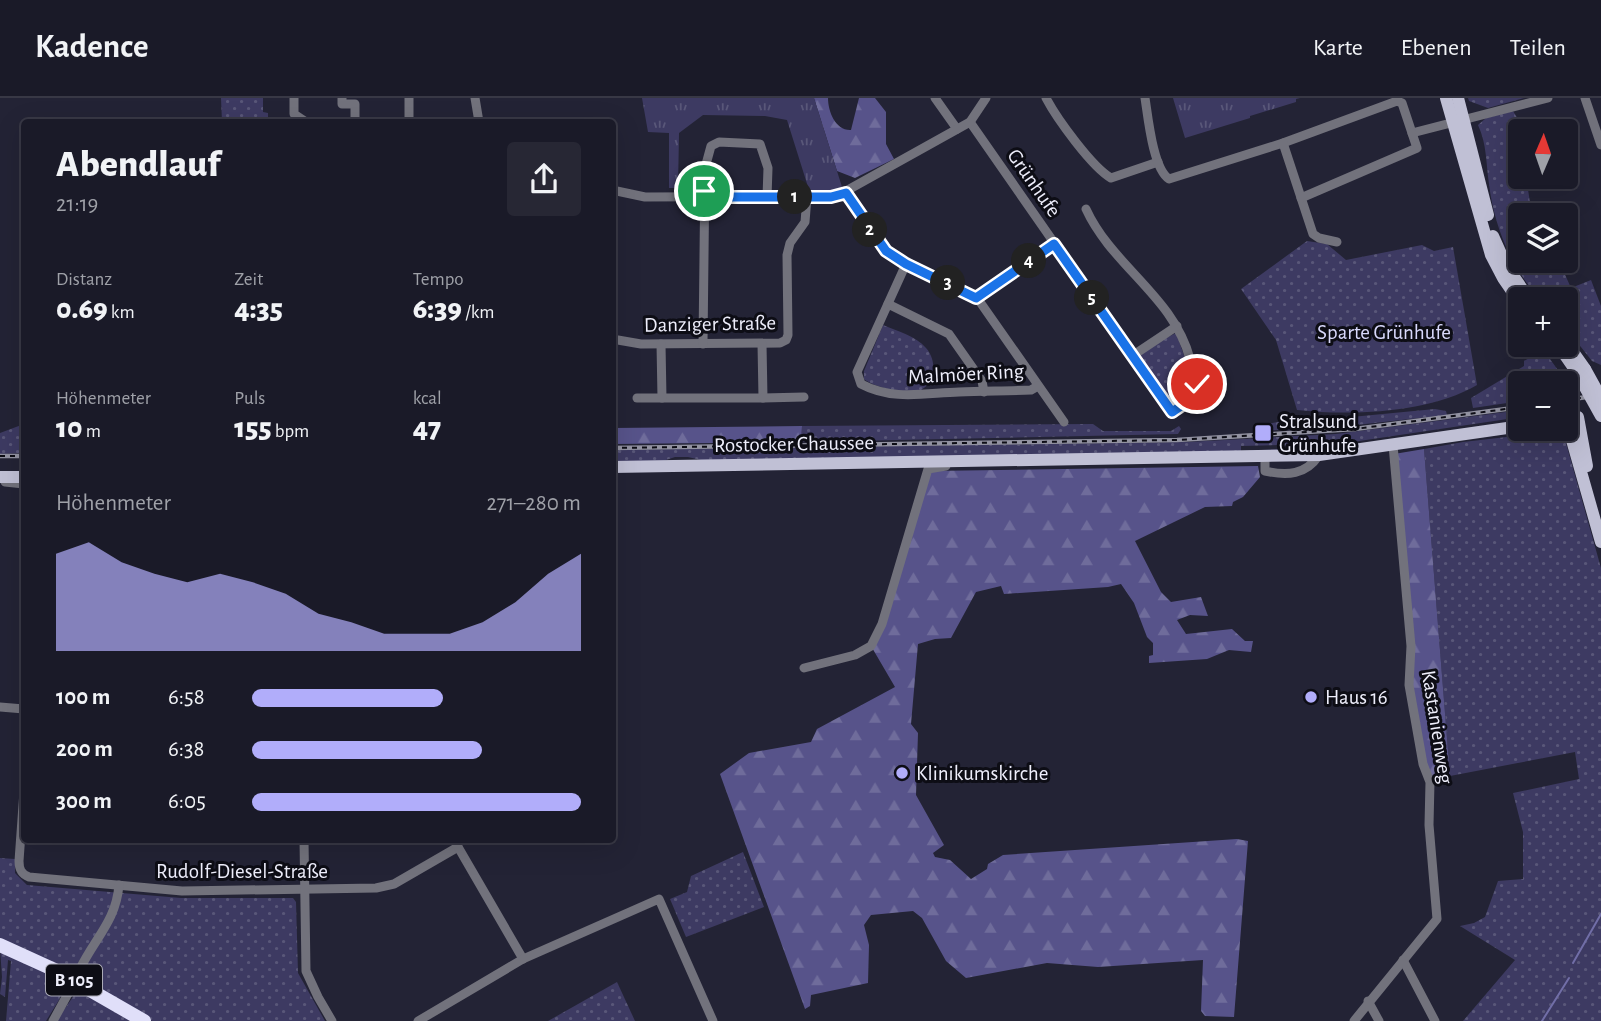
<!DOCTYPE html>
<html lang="de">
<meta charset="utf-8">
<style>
body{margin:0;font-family:"Alegreya Sans",sans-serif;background:#272734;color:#f1f3f6;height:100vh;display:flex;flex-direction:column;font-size:26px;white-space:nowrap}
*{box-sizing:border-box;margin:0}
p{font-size:23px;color:#9fa1a8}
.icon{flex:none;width:38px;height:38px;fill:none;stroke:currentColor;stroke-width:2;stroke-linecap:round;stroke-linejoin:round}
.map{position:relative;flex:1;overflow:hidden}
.details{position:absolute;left:21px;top:21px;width:595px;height:724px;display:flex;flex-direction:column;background:#1a1a28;border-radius:7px;box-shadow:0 7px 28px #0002,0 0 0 2px #383845}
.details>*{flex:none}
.needle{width:46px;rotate:2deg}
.buttons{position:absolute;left:1508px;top:21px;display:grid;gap:14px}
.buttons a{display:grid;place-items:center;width:70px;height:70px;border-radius:7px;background:#1a1a28;box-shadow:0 7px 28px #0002,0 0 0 2px #383845;font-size:35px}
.pin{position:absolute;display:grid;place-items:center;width:60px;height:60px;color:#fff;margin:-30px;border:4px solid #fff;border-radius:50%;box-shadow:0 2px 7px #0007}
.km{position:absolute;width:35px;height:35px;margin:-18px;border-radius:50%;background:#222;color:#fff;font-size:19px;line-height:35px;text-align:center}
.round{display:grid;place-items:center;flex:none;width:74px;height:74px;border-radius:7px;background:#272734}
.head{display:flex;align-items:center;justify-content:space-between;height:119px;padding:0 35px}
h1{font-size:38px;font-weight:800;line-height:52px}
.stats{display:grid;grid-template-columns:repeat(3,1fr);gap:10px;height:119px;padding:7px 35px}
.stats div{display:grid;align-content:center}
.stats b{font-size:30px;font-weight:800}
.stats small{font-size:19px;font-weight:400}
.stats p{font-size:19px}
.chart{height:196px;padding:14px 35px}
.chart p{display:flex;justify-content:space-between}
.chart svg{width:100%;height:126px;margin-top:7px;fill:#b1adfa;opacity:.7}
ul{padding:0 35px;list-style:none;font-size:23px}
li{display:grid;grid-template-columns:112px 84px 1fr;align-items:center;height:52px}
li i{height:18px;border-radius:9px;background:#b1adfa}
header{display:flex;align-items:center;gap:42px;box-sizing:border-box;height:98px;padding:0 35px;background:#1a1a28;border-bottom:2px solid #383845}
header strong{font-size:33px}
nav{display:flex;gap:38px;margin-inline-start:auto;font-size:24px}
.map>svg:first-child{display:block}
</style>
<header>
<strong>Kadence</strong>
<nav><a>Karte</a><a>Ebenen</a><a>Teilen</a></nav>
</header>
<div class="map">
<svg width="1601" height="923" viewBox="0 0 1601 923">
<defs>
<pattern id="grass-dots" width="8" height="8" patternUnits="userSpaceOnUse" patternTransform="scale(1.75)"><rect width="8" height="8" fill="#3d3a62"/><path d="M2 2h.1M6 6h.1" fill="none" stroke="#595779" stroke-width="1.8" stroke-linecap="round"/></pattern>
<pattern id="forest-firs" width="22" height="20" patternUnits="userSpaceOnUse" patternTransform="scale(1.75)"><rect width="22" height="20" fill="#57538a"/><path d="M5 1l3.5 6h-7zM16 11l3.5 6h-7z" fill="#6f6c9b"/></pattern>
<pattern id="park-tufts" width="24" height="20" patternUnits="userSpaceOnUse" patternTransform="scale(1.75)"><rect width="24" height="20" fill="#3d3a62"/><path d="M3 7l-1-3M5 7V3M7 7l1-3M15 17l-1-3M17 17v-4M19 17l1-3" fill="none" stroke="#595779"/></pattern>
</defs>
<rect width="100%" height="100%" fill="#232335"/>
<g fill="url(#grass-dots)">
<polygon points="221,0 263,0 263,14 268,15 268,24 222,24"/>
<polygon points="1468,0 1524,0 1488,10 1469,3"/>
<path d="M 1513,13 L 1522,28 L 1531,25 L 1534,31 L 1521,33 L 1521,36 L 1517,38 L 1521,54 L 1521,79 L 1526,79 L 1532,117 L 1521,117 L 1521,163 L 1559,163 L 1571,190 L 1591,182 L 1601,208 L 1601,267 L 1592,263 L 1566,230 L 1566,201 L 1540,201 C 1511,170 1494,128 1489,86 C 1486,66 1487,46 1478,27 L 1486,20 Z"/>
<path d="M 1307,143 L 1327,146 L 1346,162 L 1422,147 L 1434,153 L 1453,149 L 1477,287 C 1429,315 1352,318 1297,312 L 1276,242 L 1241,191 Z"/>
<path d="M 883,227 C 897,233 916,238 926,250 C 937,262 936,284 921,292 C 909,298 873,289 864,281 L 864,273 Z"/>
<polygon points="1176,235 1194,285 1192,296 1187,292 1180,300 1183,304 1176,305 1163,297 1137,259 1146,250"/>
<path d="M 1545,254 L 1560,275 L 1562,285 L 1521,285 L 1521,303 L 1473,310 L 1471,300 L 1524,268 L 1524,263 C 1530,259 1535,258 1542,261 Z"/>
<polygon points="1435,311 1446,313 1447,317 1356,327 1264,333 1263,327 1293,321 1320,322"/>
<polygon points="1521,312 1521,319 1339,346 1302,350 1281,347 1241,348 1241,353 1282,351 1283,354 705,363 688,359 675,359 660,364 613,365 612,352 1187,344 1336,336"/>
<polygon points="24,326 24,355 0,356 0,335"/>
<polygon points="1093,326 1103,333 1171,333 1179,328 1181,331 1178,336 801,344 802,328"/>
<polygon points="1550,334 1564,338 1601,470 1601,923 1463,923 1515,862 1460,828 1474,825 1485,819 1498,783 1523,781 1523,734 1513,695 1579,681 1575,654 1450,678 1424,351 1463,344"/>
<polygon points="743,754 764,809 686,839 670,801 687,794 691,778"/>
<polygon points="0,760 15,761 15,775 27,787 181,800 293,800 296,804 298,875 325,923 152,923 91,887 0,843"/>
<polygon points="0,850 67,882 59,902 46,923 6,923 11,863 8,862 5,899 0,896 2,879"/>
<polygon points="617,884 635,923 548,923"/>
<polygon points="78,888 138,923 56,923 75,896"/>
</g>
<g fill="url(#forest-firs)">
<path d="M 814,0 L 828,0 C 828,14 836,33 851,32 L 859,0 L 875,0 L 886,14 L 886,46 L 894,61 L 855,80 L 837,73 Z"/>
<polygon points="802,328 801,344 613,346 613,330"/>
<polygon points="1424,351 1450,678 1430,684 1409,587 1411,548 1394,356"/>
<polygon points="1258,368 1260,379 1243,399 1233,404 1232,408 1205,409 1135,443 1161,494 1171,504 1201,499 1208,518 1190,517 1177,522 1186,536 1232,531 1245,543 1253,543 1251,554 1229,552 1207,561 1149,565 1149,558 1153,557 1153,545 1147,539 1134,505 1121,486 1108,489 1004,496 1001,488 976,494 951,540 935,541 918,546 911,626 918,635 916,697 944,747 933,755 935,759 950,762 971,781 987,771 988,766 1003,757 1237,741 1248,743 1234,919 1205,918 1201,913 1203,862 1098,869 1047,865 966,880 946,863 922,820 913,813 871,817 864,827 869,847 868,885 811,897 810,908 805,911 720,676 749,655 811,644 817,631 895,589 871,548 927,373"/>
</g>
<g fill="url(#park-tufts)">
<polygon points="642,0 814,0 842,89 834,92 809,92 787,22 765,18 703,17 679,35 678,90 669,90 669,35 648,34"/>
<polygon points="1173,0 1300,0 1296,1 1296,4 1250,18 1250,20 1185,40"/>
</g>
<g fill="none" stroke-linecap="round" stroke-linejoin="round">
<g stroke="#716ea7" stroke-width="2">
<polyline points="1573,865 1601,816"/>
<polyline points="1542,923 1569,880"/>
</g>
<g stroke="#72727c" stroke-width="9">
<polyline points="294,0 294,16 306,24"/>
<polyline points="342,0 342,6 355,6 355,24"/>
<polyline points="409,0 409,24"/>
<polyline points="475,0 479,24"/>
<polyline points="935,0 957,31"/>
<path d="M 1046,0 C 1057,21 1092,69 1111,80 L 1158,64"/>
<path d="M 1145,0 C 1148,19 1153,71 1169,81 L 1283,45 L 1397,3 L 1402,5 L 1412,35 L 1548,0"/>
<polyline points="1585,0 1601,47"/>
<path d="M 970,24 L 1172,314 L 1193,299 L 1197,293 C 1197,282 1193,272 1190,261 C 1174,199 1112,168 1086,111"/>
<polyline points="1283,45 1313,136 1319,140 1337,144"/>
<polyline points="612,92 645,99 837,98 970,24 986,0"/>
<path d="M 846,95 C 858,115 872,144 892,157 C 919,176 957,181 980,204 L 1064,324"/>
<polyline points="1301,100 1417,50 1412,35"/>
<path d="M 906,166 L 857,274 L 861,286 C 893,303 925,295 959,294 C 983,293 1007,293 1031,292 L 1038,288"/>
<polyline points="976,200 1054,146"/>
<polyline points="888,206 949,236 982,283 984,294"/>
<polyline points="612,241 641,246 780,245 786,242 788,237 787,157 790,145 805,124 807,99"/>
<polyline points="661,246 662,300 763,300 762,246"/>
<polyline points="703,246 705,70 711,48 719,44 760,46 768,70 767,99"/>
<polyline points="1132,258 1177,228"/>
<polyline points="637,300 662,300"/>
<polyline points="763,300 804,299"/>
<path d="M 1265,359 L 1265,373 C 1287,378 1306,377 1319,357"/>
<polyline points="5,384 24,386"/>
<polyline points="804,570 855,557 871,548 882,526 928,371 946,368"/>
<polyline points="0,609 24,611"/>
<path d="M 24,693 L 19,763 C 19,771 21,776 29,779 L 182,793 L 376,790 L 394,786 L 458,749"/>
<polyline points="304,742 306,873 318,899 332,923"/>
<polyline points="454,742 523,861"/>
<polyline points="1403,862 1435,923"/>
<path d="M 80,871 C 95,840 116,823 119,787"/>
<polyline points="1368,903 1379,923"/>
<polyline points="53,923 70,892"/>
<polyline points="418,923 523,861 659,801 713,923"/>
<polyline points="1354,923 1437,821 1429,727 1430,684 1423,666 1409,587 1411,548 1393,347"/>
</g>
<g stroke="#c0c0d5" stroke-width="12">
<polyline points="1446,0 1491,157 1503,180 1521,206"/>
<polyline points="1458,0 1488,117"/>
<polyline points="1493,138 1506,167 1529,201"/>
<polyline points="1566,244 1585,271"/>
<polyline points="1558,247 1576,273"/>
<polyline points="1578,319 1587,368"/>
<polyline points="1566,321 1601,444"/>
<polyline points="612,369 1319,357 1521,328"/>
<polyline points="0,379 24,379"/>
</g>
<polyline stroke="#e0dff9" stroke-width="14" points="0,847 57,873 144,923"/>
<defs>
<g id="rail">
<polyline points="1566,302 1601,297"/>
<polyline points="612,350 1177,342 1355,331 1521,309"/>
<polyline points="0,358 24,358"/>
</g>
</defs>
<use href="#rail" stroke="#9292a1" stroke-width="4.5"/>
<use href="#rail" stroke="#0d0d15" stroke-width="2" stroke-dasharray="5" stroke-linecap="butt"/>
<polyline stroke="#72727c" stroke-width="9" points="70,892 80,871"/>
<g stroke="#c0c0d5" stroke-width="12">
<polyline points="1585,271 1601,300"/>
<polyline points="1576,273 1601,318"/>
</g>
</g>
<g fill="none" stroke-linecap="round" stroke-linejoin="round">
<defs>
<path id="route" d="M 704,93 L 704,99 L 831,99 L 846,95 L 886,153 L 906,166 L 976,200 L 1054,146 L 1172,314 C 1183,306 1197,300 1197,286"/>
</defs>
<use href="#route" stroke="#fff" stroke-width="14"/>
<use href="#route" stroke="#1a73e8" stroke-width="9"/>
</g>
<g fill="#b1adfa" stroke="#0d0d15" stroke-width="2.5">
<rect x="1254" y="326" width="18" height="18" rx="3.5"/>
<circle cx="1311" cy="599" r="7"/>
<circle cx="902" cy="675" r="7"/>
</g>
<g text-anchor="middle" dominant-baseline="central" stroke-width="6" stroke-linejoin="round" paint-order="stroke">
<rect fill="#0d0d15" stroke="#aaaab6" stroke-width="2" x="46" y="866.5" width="56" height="31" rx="5"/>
<g font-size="19" font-weight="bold" fill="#eeeefb">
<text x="74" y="882">B 105</text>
</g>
<g font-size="21" fill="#eeeefb" stroke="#0d0d15">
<text transform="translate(1034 85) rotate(55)">Grünhufe</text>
<text transform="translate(710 226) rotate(-1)">Danziger Straße</text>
<text transform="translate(966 276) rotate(-3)">Malmöer Ring</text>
<text transform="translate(794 346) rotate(-1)">Rostocker Chaussee</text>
<text transform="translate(1437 629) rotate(81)">Kastanienweg</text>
<text x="242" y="773">Rudolf-Diesel-Straße</text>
</g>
<g font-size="21" fill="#d9d9fc" stroke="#0d0d15">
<text x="1384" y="234">Sparte Grünhufe</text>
</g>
<g font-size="21" fill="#eeeefb" stroke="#0d0d15" text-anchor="start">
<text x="1279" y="323">Stralsund<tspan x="1279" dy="24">Grünhufe</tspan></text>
<text x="1325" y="599">Haus 16</text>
<text x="916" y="675">Klinikumskirche</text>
</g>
</g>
</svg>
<div class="buttons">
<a><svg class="needle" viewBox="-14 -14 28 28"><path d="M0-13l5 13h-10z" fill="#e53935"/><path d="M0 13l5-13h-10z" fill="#9fa1a8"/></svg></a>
<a><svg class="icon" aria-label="layers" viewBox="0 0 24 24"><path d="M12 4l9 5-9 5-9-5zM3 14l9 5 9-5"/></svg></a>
<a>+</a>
<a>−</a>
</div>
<div class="pin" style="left:704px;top:93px;background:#1e9e55"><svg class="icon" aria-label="arrive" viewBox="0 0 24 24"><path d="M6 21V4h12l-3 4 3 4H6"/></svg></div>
<div class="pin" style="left:1197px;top:286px;background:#d93025"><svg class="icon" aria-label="check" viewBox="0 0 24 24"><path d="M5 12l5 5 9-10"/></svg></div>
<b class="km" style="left:795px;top:99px">1</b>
<b class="km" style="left:870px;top:132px">2</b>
<b class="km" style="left:948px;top:185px">3</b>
<b class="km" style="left:1029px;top:163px">4</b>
<b class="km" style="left:1092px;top:200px">5</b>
<section class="details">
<div class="head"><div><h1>Abendlauf</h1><p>21:19</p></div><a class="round"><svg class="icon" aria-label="share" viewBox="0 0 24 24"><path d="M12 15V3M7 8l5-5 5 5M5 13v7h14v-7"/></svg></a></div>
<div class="stats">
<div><p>Distanz</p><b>0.69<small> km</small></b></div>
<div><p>Zeit</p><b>4:35</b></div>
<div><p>Tempo</p><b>6:39<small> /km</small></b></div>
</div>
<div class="stats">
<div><p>Höhenmeter</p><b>10<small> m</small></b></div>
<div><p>Puls</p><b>155<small> bpm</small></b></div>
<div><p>kcal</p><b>47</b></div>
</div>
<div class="chart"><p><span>Höhenmeter</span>271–280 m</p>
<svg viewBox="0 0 160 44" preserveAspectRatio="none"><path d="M0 44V10L10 6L20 13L30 17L40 20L50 17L60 20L70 24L80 31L90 34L100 38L110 38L120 38L130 34L140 27L150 17L160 10V44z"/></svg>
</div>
<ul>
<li><b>100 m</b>6:58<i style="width:58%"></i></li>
<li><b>200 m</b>6:38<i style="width:70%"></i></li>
<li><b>300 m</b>6:05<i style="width:100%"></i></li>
</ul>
</section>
</div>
